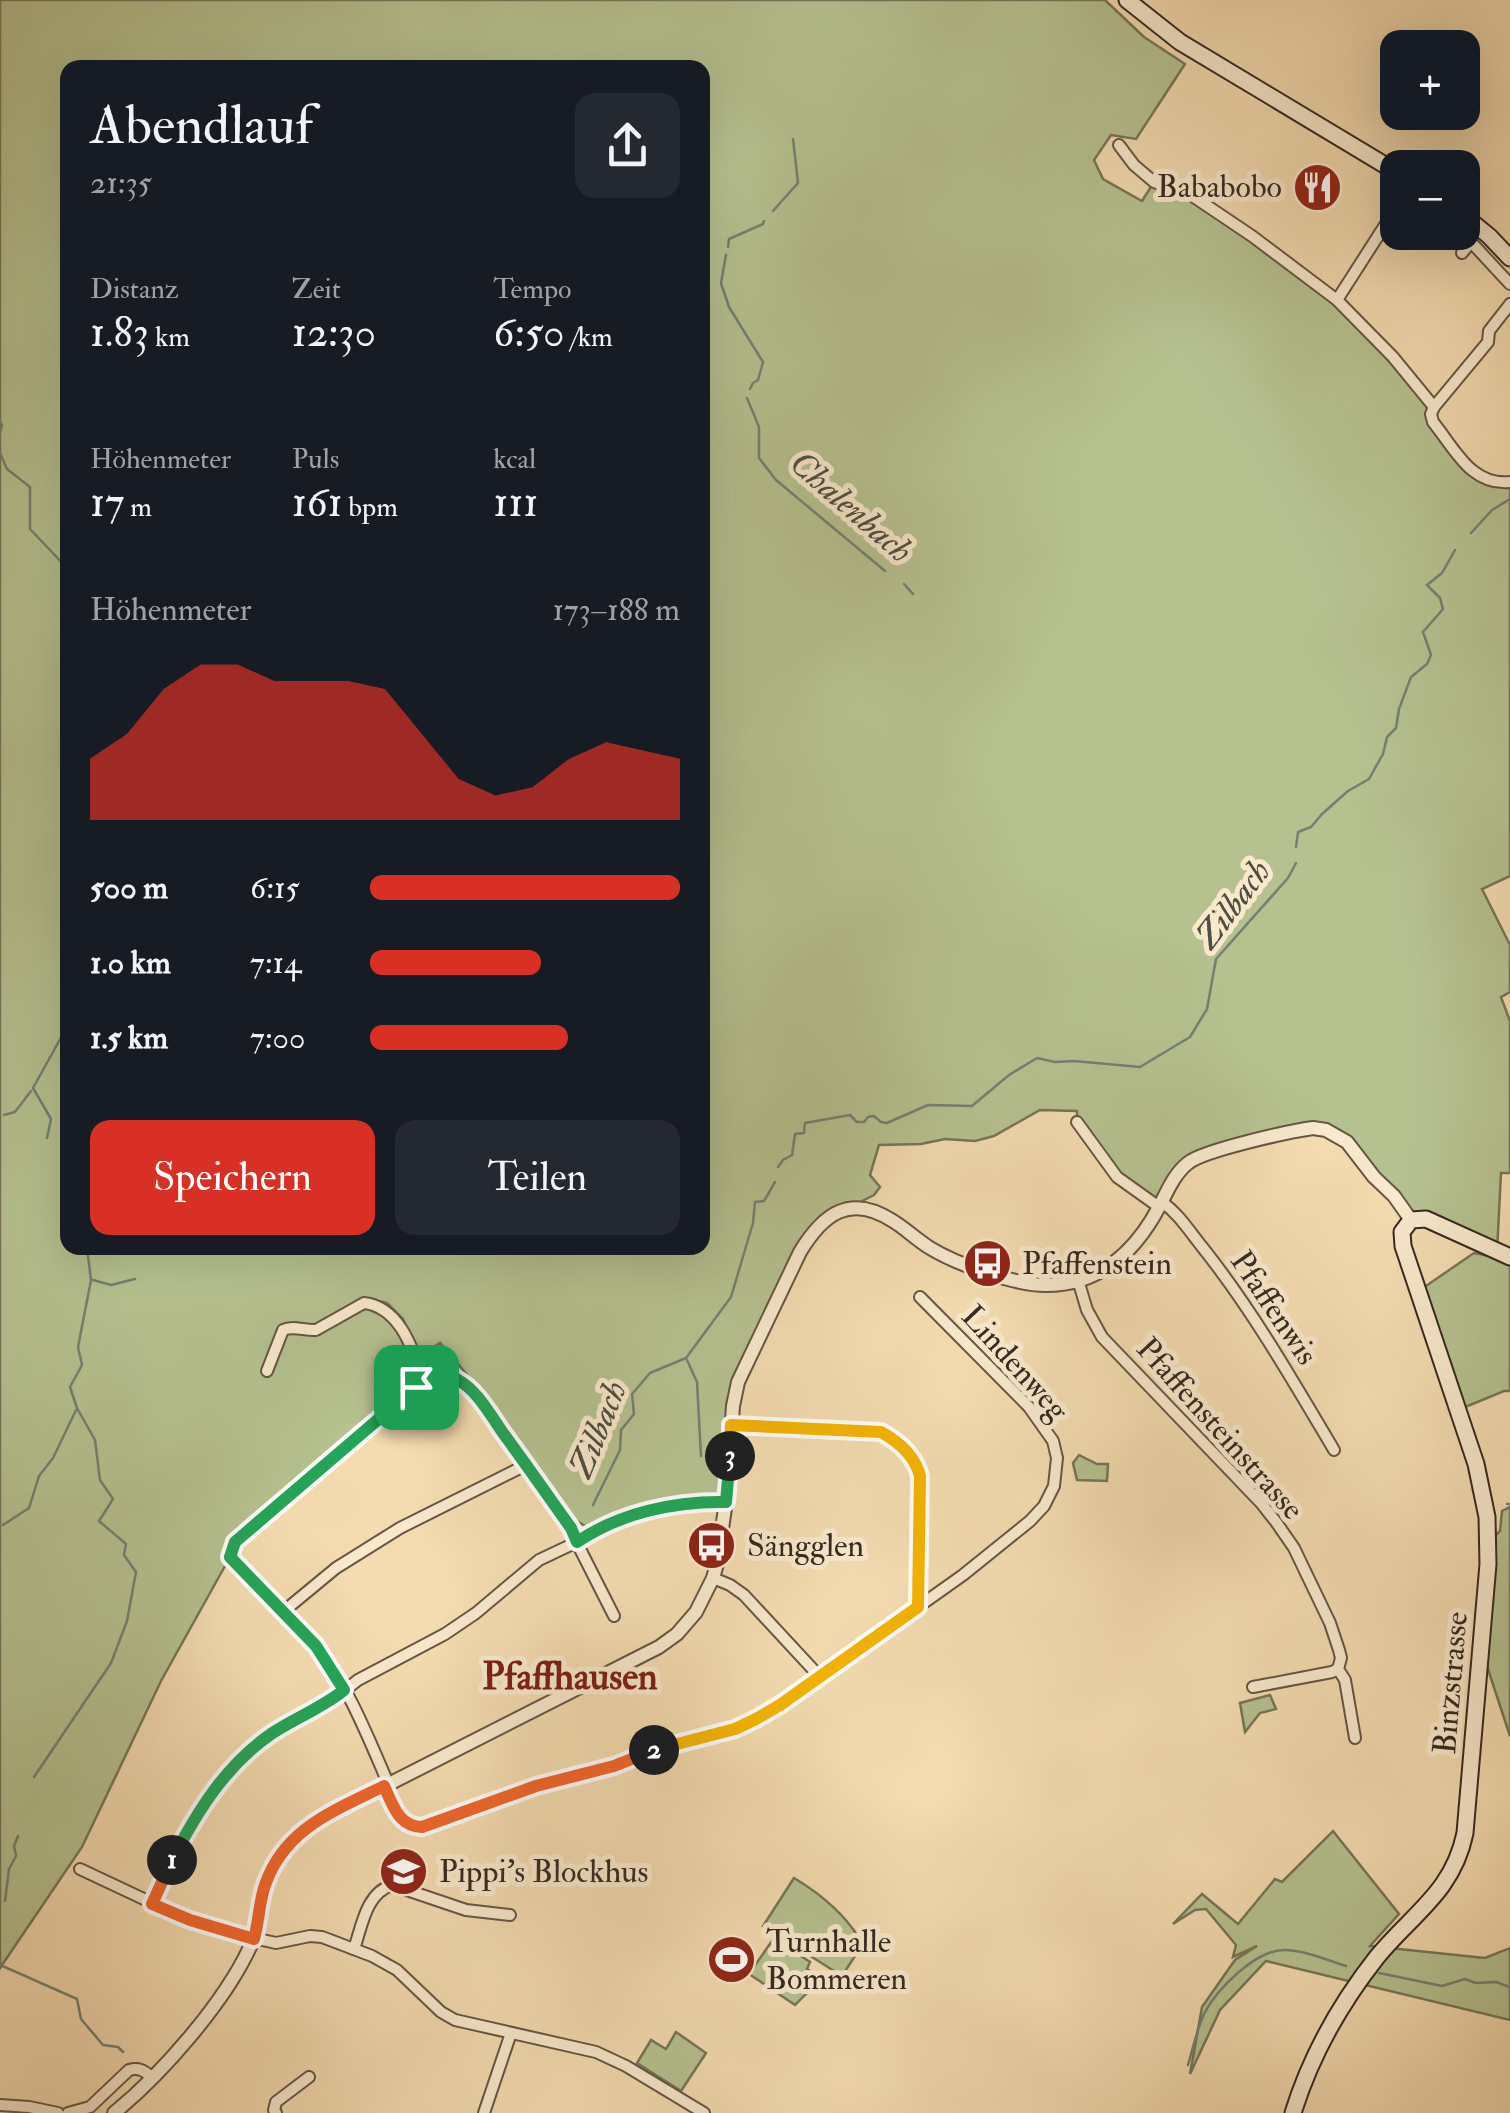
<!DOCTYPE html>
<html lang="de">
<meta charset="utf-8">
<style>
body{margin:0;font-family:"IM FELL Double Pica",serif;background:#242831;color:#f1f3f6;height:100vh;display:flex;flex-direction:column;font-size:38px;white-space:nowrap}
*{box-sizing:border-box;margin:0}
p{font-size:32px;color:#9ea1a6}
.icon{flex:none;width:55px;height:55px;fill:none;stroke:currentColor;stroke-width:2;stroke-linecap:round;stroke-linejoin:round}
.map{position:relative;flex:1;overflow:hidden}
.panel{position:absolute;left:60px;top:60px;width:650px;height:1195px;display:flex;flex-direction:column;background:#171b24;border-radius:20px;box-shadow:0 10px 40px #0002}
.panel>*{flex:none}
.tools{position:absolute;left:1380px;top:30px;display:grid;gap:20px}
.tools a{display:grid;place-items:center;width:100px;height:100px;border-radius:20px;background:#171b24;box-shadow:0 10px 40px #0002;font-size:50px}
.pin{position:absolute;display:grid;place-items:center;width:85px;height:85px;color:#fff;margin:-42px;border-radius:20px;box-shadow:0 5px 15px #0006}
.km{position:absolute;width:50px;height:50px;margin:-25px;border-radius:50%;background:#222;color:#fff;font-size:28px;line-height:50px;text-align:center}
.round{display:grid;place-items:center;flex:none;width:105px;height:105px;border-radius:20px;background:#242831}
.headline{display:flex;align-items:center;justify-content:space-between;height:170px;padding:0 30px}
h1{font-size:55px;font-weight:600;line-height:75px}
.stats{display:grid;grid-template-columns:repeat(3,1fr);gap:15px;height:170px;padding:10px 30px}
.stats div{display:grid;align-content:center}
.stats b{font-size:42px;font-weight:600}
.stats small{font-size:28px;font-weight:400}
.stats p{font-size:28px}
.chart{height:280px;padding:20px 30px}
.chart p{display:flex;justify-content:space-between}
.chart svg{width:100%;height:180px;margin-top:10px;fill:#d93025;opacity:.7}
.action{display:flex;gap:20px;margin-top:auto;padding:20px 30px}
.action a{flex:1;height:115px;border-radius:20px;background:#d93025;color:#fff;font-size:40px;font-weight:600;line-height:115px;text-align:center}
.action a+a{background:#242831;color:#f1f3f6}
ul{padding:0 30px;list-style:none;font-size:32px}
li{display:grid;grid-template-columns:160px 120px 1fr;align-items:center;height:75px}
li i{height:25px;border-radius:12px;background:#d93025}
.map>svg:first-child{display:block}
</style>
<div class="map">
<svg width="1510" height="2113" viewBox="0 0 1510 2113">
<rect width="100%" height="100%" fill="#f4dbb0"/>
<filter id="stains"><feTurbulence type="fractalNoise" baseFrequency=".002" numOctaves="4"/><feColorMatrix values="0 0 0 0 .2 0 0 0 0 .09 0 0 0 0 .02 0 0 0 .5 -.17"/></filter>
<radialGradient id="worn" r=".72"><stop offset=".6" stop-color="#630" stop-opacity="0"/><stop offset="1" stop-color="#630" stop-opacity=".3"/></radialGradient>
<g fill="#b6c190" stroke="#767558" stroke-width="2.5" fill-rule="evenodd">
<path d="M 0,0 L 1105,0 L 1144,37 L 1185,64 L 1136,139 L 1111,135 L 1094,160 L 1103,179 L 1142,201 L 1154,182 L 1191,195 L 1337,300 L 1434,407 L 1431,414 L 1471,470 L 1510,482 L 1510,876 L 1482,889 L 1510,945 L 1510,992 L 1501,997 L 1510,1021 L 1510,1173 L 1501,1173 L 1497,1252 L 1411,1220 L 1358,1159 L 1326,1130 L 1193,1160 L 1159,1207 L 1134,1191 L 1077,1122 L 1077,1111 L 1040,1110 L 994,1136 L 975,1141 L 945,1139 L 921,1144 L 879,1145 L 870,1175 L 880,1187 L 874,1195 L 860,1202 L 846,1203 L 820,1216 L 796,1247 L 742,1359 L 723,1496 C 670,1498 636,1510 587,1527 L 568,1516 L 469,1377 L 440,1343 L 418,1357 L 403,1319 L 387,1303 L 374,1300 L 362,1300 L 307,1331 L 359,1305 L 384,1308 L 416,1360 L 440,1345 L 453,1366 L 453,1377 L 423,1376 L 235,1543 L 230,1557 L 161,1681 L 82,1847 L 0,1968 ZM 68,68 L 702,68 L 702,1248 L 68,1248 Z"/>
<polygon points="1474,1253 1510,1260 1510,1391 1504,1391 1458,1410 1423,1288"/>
<polygon points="1079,1455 1097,1464 1108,1464 1107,1481 1077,1480 1073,1463"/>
<polygon points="1510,1507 1510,1736 1481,1648 1489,1542 1500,1531 1502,1511"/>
<polygon points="1270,1695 1276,1709 1260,1713 1245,1732 1240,1703"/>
<polygon points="1333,1831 1399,1914 1370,1946 1485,1958 1510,1948 1510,2020 1266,1961 1220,2010 1190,2074 1202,2007 1235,1960 1257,1946 1233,1957 1236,1945 1206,1909 1195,1910 1173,1924 1202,1894 1238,1924 1275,1879 1282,1882"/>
<path d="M 794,1878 C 819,1893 843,1912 859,1938 L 855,1956 L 842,1976 L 763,1926 Z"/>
<polygon points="774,1938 810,1962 807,1969 815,1974 812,1978 815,1980 804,1991 807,1993 795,2005 749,1974"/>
<polygon points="676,2032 706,2053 681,2091 637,2063 651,2040 666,2049"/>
</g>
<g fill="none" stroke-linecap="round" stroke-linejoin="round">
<g stroke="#738172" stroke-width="2.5">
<polyline points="773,211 798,183 793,139"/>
<polyline points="728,247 729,239 763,224 764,221"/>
<polyline points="726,255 721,283 729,307 763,362 758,380 753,383 750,389"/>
<polyline points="747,398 759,427 759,458 776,480 885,571"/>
<polyline points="0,421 2,425 0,433"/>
<polyline points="0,453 7,469 30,487 30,529 68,569"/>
<polyline points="1471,533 1492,510 1510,499"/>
<polyline points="904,584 913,594"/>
<polyline points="1296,847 1298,832 1311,827 1322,814 1348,791 1369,779 1383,754 1387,737 1396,728 1399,709 1411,677 1427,664 1431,655 1423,632 1443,609 1440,598 1427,585 1442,573 1455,550"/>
<polyline points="4,1115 15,1112 31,1091"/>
<polyline points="47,1138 51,1119 33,1088 68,1025"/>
<polyline points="65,1165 68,1170"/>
<polyline points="778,1167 783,1160 792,1155 795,1134 804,1133 805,1123 850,1115 857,1122 864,1122 868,1117 874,1116 881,1122 887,1123 928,1105 972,1106 1009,1075 1037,1058 1055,1062 1074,1061 1140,1067 1190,1037 1207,1009 1216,959 1288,878 1296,863"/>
<polyline points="93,1280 111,1285 135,1279"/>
<polyline points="687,1360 697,1382 701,1456"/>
<polyline points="1507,1504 1510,1504"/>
<polyline points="593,1505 620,1450 621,1430 634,1414 632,1394 650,1373 686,1358 731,1297 753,1223 755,1202 764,1201 775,1182"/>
<polyline points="3,1525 29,1508 39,1476 53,1458 76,1410"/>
<polyline points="34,1777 111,1663 127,1621 136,1572 124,1555 126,1544 99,1521 113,1499 100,1480 95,1440 77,1408 70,1387 82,1365 78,1347 91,1280 87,1248"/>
<polyline points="5,1901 9,1869 16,1856 14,1846 18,1836"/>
<polyline points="0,1965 77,1999 81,2019 103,2045 118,2047 123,2052"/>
<polyline points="1379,1973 1442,1986 1465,1979 1476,1983 1496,1982 1510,1987"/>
<path d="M 1188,2065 C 1193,2048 1197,2028 1205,2012 C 1218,1988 1256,1950 1284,1950 C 1304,1950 1327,1960 1346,1966"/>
</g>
<defs>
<g id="minor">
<path d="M 1119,145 L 1134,165 L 1154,182 L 1191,195 L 1252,236 L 1337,300 L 1393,357 L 1434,407 L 1431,414 L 1433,422 C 1455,449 1471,486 1510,482"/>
<polyline points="1462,253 1471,242 1510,284"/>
<polyline points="1337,300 1396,208"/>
<polyline points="1434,407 1488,342 1489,331 1510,304"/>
<polyline points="1077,1122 1117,1177 1159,1207"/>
<path d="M 1162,1202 C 1179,1214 1190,1232 1203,1248 C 1253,1311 1293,1381 1334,1450"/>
<polyline points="1078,1280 1087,1310 1102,1337 1261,1503 1276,1522 1294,1548 1330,1623 1339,1650 1341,1658 1338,1669 1345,1680 1355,1738"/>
<path d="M 267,1371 L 283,1330 C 293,1325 305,1331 316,1330 L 364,1303 C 400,1307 413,1350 424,1380"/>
<path d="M 731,1425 L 881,1432 C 899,1442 915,1456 920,1477 L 918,1607"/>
<polyline points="713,1578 730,1585 744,1595 820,1677"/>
<polyline points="284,1611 336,1568 400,1528 526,1465"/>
<polyline points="1253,1687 1332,1672 1338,1669"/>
<path d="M 388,1783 C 368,1737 348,1686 317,1646 C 291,1613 256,1590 230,1557 L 235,1543 L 424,1380 L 436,1376 L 453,1377 L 470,1389 L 571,1528 L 579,1547 L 614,1616"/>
<path d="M 384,1786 C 393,1805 398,1825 422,1827 L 536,1786 L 614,1766 L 659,1748 L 735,1729 L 756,1719 L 780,1705 L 963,1575 L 1030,1521 L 1044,1506 L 1054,1486 L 1057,1458 L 1053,1441 L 1029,1407 L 920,1297"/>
<polyline points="80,1869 165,1909 235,1934 276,1943 310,1936 322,1937 372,1956 397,1970 441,2012 455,2020 596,2052 626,2066 704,2113"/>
<polyline points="152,1903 188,1830 211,1792 239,1760 270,1735 331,1701 358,1680 445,1634 476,1613 539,1560 577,1542 600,1526 629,1515 686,1503 726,1501"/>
<path d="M 354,1949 C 362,1926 366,1893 392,1885 L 466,1910 L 510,1915"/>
<polyline points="0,2105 29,2107 58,2113"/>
<path d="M 68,2113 L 90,2107 L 129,2070 C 139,2067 144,2071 152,2077"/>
<polyline points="276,2113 274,2110 276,2102 309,2077"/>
<polyline points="484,2113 511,2033"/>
</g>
<path id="tertiary" d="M 114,2113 C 162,2074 224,2003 250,1947 C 258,1930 259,1913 263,1895 C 269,1866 286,1845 308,1825 L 659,1647 L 677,1634 L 696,1612 L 713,1578 L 717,1564 L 726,1501 L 733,1406 L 738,1382 L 800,1252 C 823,1214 850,1193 893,1221 C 906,1229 917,1240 930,1248 C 956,1264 1015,1285 1046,1285 C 1100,1285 1135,1252 1159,1207 C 1167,1192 1174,1174 1188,1163 C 1204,1150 1291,1131 1313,1128 L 1326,1130 L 1347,1142 L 1374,1177 L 1394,1196 L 1411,1220"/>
<g id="secondary">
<polyline points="1127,0 1180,42 1398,173"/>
<polyline points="1462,214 1489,236 1510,258"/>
<path d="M 1293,2113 C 1311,2055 1340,2004 1377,1957 C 1412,1914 1453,1892 1465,1833 L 1488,1564 L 1487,1517 L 1476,1464 L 1403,1246 L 1402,1232 L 1411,1220 L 1426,1219 L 1510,1257"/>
</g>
</defs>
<use href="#minor" stroke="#655645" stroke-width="14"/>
<use href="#tertiary" stroke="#655645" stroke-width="16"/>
<use href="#secondary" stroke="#352921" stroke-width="19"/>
<use href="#minor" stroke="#f8e8cc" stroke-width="10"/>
<use href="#tertiary" stroke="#f8e8cc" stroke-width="12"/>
<use href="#secondary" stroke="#f8e8cc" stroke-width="15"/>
</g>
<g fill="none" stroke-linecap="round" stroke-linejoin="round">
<defs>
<path id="split-1" d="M 172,1860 C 197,1812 225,1766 271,1734 C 295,1718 322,1708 344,1690 L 316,1646 L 230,1557 L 235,1542 L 416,1387"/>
<path id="split-2" d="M 172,1860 L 152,1904 L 190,1920 L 254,1939 C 259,1921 259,1902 265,1885 C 285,1828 334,1811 384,1786 C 393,1805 398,1826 422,1827 L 536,1786 L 614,1766 L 654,1750"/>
<path id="split-3" d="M 654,1750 L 735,1729 L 756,1719 L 780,1705 L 918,1607 L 920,1476 C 915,1456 899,1442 881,1432 L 731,1425 L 730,1456"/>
<path id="split-4" d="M 416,1387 C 428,1376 443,1371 458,1380 C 477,1390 491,1416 503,1433 C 526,1464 548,1496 571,1528 L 577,1542 C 620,1513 674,1501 726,1502 L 730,1456"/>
</defs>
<use href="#split-1" stroke="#fff" stroke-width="20"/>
<use href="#split-2" stroke="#fff" stroke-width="20"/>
<use href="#split-3" stroke="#fff" stroke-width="20"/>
<use href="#split-4" stroke="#fff" stroke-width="20"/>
<use href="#split-1" stroke="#22a559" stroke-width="12"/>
<use href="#split-2" stroke="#f0652b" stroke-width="12"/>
<use href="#split-3" stroke="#f5b400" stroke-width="12"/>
<use href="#split-4" stroke="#22a559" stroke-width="12"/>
</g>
<defs>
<symbol id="restaurant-disc" viewBox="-11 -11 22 22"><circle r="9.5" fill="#8f2418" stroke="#f8e8cc"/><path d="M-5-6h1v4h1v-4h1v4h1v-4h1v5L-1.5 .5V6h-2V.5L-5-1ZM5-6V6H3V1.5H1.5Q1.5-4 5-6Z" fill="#fff"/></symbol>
<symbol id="bus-disc" viewBox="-11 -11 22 22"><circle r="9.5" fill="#8f2418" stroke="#f8e8cc"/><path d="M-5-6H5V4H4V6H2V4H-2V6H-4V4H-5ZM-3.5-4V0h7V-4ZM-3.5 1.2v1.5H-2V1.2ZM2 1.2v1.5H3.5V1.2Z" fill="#fff"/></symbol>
<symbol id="school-disc" viewBox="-11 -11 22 22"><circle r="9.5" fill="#8f2418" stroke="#f8e8cc"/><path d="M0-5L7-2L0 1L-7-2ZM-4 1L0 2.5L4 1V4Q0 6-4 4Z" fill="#fff"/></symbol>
<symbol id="stadium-disc" viewBox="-11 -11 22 22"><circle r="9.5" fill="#8f2418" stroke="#f8e8cc"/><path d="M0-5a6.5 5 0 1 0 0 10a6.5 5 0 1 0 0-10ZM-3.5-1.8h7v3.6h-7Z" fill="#fff"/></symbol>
</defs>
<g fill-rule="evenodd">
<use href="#restaurant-disc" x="1290" y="160" width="55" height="55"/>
<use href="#bus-disc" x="960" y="1236" width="55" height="55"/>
<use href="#bus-disc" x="684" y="1518" width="55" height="55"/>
<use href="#school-disc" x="376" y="1844" width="55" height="55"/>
<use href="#stadium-disc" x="704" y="1932" width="55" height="55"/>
</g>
<g text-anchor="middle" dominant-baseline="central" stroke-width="10" stroke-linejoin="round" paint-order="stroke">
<g font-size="32" fill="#352921" stroke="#f8e8cc" text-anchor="start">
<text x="1282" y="187" text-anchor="end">Bababobo</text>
<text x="1022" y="1264">Pfaffenstein</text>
<text x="747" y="1546">Sängglen</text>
<text x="439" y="1872">Pippi's Blockhus</text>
<text x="766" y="1942">Turnhalle<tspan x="766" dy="37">Bommeren</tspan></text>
</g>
<g font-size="32" fill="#352921" stroke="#f8e8cc">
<text transform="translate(1274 1308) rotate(56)">Pfaffenwis</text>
<text transform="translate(1015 1363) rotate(48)">Lindenweg</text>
<text transform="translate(1220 1429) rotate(48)">Pfaffensteinstrasse</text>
<text transform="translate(1451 1683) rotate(-85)">Binzstrasse</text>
</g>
<g font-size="35" font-style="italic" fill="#4f4e43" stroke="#f8e8cc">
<text transform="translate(851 507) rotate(41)">Chalenbach</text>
<text transform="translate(1233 904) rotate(-53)">Zilbach</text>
<text transform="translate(598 1429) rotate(-68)">Zilbach</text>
</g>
<g font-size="38" font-weight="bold" fill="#7a1f14" stroke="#f8e8cc">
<text x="570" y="1677">Pfaffhausen</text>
</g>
</g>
<rect width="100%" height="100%" filter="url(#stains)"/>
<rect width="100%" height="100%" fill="url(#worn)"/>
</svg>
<div class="tools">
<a>+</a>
<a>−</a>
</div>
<div class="pin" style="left:416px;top:1387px;background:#1e9e55"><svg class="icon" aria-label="arrive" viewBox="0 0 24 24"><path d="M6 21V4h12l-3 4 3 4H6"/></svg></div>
<b class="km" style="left:172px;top:1860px">1</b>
<b class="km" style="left:654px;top:1750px">2</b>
<b class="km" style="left:730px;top:1456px">3</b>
<section class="panel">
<div class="headline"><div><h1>Abendlauf</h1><p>21:35</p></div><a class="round"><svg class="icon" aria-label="share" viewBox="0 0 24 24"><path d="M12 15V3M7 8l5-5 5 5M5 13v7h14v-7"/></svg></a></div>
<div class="stats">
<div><p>Distanz</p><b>1.83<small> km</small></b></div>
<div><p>Zeit</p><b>12:30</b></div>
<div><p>Tempo</p><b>6:50<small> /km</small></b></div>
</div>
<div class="stats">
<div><p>Höhenmeter</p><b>17<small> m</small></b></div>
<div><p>Puls</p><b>161<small> bpm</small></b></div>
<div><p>kcal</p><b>111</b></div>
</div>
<div class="chart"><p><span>Höhenmeter</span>173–188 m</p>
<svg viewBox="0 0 160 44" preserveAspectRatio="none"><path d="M0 44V29L10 23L20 12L30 6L40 6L50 10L60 10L70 10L80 12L90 23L100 34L110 38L120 36L130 29L140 25L150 27L160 29V44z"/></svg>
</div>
<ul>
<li><b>500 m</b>6:15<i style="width:100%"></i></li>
<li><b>1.0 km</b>7:14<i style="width:55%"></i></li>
<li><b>1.5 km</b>7:00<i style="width:64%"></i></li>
</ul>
<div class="action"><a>Speichern</a><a>Teilen</a></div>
</section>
</div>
